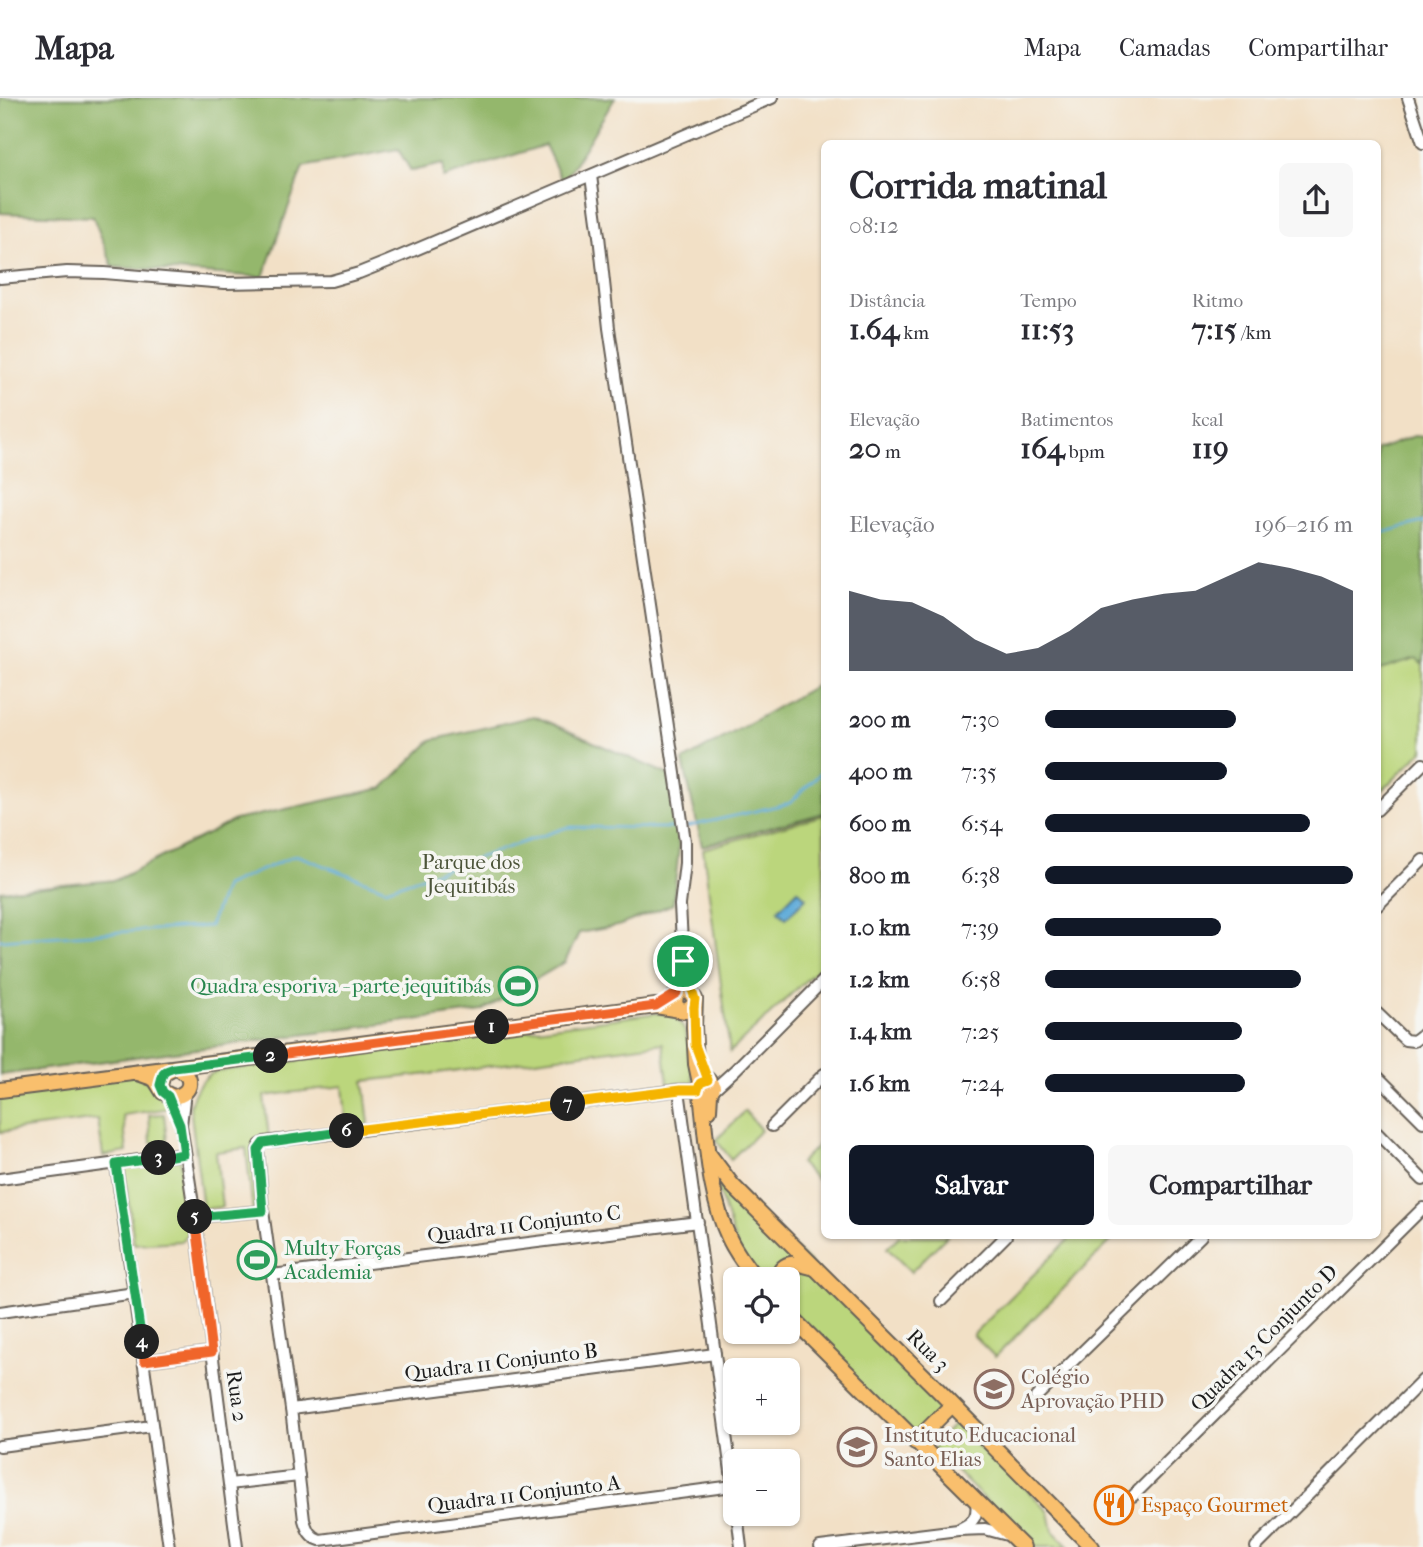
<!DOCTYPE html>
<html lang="pt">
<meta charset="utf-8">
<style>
body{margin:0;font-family:"IM FELL French Canon",serif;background:#f7f7f7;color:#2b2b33;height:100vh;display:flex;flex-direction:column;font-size:26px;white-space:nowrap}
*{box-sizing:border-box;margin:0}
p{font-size:23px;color:#7c7c81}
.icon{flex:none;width:38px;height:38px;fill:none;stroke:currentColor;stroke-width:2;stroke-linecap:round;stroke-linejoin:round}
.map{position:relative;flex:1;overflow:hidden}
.details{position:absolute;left:821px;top:42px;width:560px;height:1099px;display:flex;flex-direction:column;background:#fff;border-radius:10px;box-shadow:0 2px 5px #0004}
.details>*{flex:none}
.buttons{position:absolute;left:723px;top:1169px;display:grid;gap:14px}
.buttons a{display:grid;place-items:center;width:77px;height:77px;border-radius:10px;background:#fff;box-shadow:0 2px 5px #0004;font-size:35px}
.pin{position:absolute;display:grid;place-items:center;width:60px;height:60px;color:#fff;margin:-30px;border:4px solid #fff;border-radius:50%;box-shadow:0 2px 7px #0007}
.km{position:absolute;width:35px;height:35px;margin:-18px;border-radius:50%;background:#222;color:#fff;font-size:19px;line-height:35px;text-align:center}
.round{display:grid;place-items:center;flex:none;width:74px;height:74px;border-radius:10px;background:#f7f7f7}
.headline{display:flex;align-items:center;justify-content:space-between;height:119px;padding:0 28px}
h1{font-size:38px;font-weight:700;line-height:52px}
.stats{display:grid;grid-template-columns:repeat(3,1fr);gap:10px;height:119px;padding:7px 28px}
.stats div{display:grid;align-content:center}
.stats b{font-size:30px;font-weight:700}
.stats small{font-size:19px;font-weight:400}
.stats p{font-size:19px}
.chart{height:196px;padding:14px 28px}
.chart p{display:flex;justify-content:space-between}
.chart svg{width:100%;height:126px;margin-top:7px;fill:#111827;opacity:.7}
.cta{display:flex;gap:14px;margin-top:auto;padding:14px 28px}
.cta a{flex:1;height:80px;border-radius:10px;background:#111827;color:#fff;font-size:28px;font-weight:700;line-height:80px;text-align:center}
.cta a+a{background:#f7f7f7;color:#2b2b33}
ul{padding:0 28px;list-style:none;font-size:23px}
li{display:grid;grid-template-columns:112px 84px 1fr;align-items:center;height:52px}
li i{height:18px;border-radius:9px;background:#111827}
header{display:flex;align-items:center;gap:42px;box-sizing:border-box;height:98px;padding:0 35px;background:#fff;border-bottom:2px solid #e1e1e2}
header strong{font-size:33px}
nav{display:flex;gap:38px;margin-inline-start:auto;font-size:24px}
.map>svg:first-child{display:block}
</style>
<header>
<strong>Mapa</strong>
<nav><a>Mapa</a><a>Camadas</a><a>Compartilhar</a></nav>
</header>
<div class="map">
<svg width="1423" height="1449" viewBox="0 0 1423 1449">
<rect width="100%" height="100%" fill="#f6f6f2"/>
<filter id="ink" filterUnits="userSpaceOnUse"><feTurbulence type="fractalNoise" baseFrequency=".0143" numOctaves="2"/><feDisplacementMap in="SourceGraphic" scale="14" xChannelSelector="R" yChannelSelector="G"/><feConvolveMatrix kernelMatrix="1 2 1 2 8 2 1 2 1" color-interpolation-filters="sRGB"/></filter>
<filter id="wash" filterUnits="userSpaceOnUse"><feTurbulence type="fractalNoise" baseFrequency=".00686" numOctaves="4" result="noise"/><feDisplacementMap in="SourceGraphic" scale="28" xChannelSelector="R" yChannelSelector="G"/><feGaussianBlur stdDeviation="1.57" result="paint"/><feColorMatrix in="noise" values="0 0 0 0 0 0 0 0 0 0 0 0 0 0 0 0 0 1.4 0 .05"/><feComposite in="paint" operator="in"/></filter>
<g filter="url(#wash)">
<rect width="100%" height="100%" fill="#f2e0c6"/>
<g fill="#bbd67c" stroke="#6c794c" stroke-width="2">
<polygon points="1377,537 1423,547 1423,652 1377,698"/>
<polygon points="824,717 824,865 730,954 703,751"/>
<path d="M 658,915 C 664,916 669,916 674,919 C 691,930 691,965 693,984 L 668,986 L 663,945 L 430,976 L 364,983 L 369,1026 L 347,1033 L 343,988 L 264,998 L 269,1040 L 263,1045 L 263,1113 L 253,1114 L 246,1050 L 216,1054 L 222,1109 L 203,1111 L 190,1008 C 195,991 201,980 217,973 Z"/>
<polygon points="136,976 166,998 171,1010 123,1017 127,1054 103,1058 98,1021 0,1034 0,995"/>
<polygon points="745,1013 761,1032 731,1061 716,1042"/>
<polygon points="164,1016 167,1043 151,1045 149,1017"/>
<polygon points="824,1041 824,1085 822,1087 800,1065"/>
<polygon points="180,1059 191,1133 181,1143 134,1146 124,1068"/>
<polygon points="732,1087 952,1307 915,1344 788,1216 788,1181 756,1181 741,1161 718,1091 723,1088"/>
<polygon points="899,1138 947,1138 911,1174 887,1150"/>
<polygon points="1072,1138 1116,1138 995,1259 973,1237"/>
<polygon points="959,1322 972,1336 969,1341 978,1349 982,1346 1049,1414 1053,1433 1069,1449 1033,1449 934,1351 934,1346"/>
</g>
<g fill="#94b76c" stroke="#586a44" stroke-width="2">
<polygon points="0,0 615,0 563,85 545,47 443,80 443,66 411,73 398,51 303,69 263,179 113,169 93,119 0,115"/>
<polygon points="1414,338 1423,339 1423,567 1416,561 1377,573 1377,352"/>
<polygon points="824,583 824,715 702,748 683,663"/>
<polygon points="534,618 669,677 679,750 673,806 618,828 579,835 565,864 482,913 0,977 0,793 116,782 235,722 383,690 432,642"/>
</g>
<polygon fill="#60acd9" stroke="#3e647a" stroke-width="2" points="798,792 806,800 786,820 778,812"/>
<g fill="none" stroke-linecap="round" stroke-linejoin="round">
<g stroke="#60acd9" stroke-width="2.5">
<polyline points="1377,436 1423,424"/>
<polyline points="686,729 790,705 824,672"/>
<polyline points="0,842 210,828 225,788 296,757 386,791 568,729 680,730"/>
</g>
</g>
</g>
<g filter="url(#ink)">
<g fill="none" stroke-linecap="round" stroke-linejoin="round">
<defs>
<g id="minor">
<polyline points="1408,0 1423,45"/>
<polyline points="591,78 599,138 609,230 685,743 685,765 680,807 683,863 692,895"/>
<polyline points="0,180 67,174 104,175 225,185 331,183 359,175 389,163 772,0"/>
<polyline points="1377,712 1423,666"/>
<polyline points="1377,808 1423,762"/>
<polyline points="677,895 676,885 683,863"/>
<polyline points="1377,915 1405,942 1414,943 1423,936"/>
<polyline points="1377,978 1423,1024"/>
<polyline points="679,992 735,1403"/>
<path d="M 698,992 L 679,992 L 265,1044 L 260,1047 L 258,1052 L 263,1113 L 291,1311 L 304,1422 C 307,1432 310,1439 320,1442 L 733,1388"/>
<polyline points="713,992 735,972 824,882"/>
<polyline points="185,994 181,1027 195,1119 237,1449"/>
<polyline points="772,1028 824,976"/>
<polyline points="1377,1035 1423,1082"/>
<polyline points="116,1066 169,1449"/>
<polyline points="0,1081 184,1056"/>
<polyline points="195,1119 263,1113"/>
<polyline points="272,1177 698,1124"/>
<polyline points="941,1203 1006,1138"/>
<polyline points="0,1214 135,1195"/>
<polyline points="144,1263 212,1254"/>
<polyline points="1036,1299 1201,1138"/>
<polyline points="291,1311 715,1256"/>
<polyline points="0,1348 152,1328"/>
<polyline points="229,1386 299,1378"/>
<polyline points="1133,1398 1423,1110"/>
<polyline points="737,1416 741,1449"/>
<path d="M 961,1430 C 975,1424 978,1417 976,1402"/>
<polyline points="820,1449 958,1432 985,1431 1011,1438"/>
<polyline points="1256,1449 1423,1282"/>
</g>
<g id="major">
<path d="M 679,911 L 675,906 L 676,896 L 683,892 L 689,893 L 695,901 L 694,929 L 696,966 L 700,985 L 698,989 L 701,996 C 707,1043 708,1096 729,1140 C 736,1155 746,1168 756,1181"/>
<path d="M 138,975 L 155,981 L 163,994 L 173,999 C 194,997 195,974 174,970 L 163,976 L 160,987"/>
<polyline points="700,985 708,982 713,989 710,996 709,1012"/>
<polyline points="0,992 656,908 686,913 694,907"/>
<polyline points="708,1055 732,1087 940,1294 1092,1449"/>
<path d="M 777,1181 C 783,1160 799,1165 815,1170"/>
<path d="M 788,1216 C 866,1294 945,1371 1023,1449"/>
<polyline points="915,1344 952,1307"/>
</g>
</defs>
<use href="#minor" stroke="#676158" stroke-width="14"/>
<use href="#major" stroke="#676158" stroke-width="18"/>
<use href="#minor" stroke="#fff" stroke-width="10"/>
<use href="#major" stroke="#f9bf6d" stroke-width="14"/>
</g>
</g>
<g fill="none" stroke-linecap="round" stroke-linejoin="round" filter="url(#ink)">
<defs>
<polyline id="split-1" points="492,929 656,908 677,895 677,883 683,863"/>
<polyline id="split-2" points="271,958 492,929"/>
<polyline id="split-3" points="159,1060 184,1056 180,1027 168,998 163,994 160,987 163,976 166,973 174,970 271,958"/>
<polyline id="split-4" points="142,1244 116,1066 159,1060"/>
<polyline id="split-5" points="142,1244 144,1263 212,1254 195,1119"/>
<polyline id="split-6" points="195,1119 263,1113 258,1052 263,1045 347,1033"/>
<polyline id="split-7" points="347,1033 568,1006"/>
<polyline id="split-8" points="568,1006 680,992 698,992 700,985 708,982 695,947 694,909"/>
<polyline id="split-9" points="683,863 695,901 694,909"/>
</defs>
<use href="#split-1" stroke="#fff" stroke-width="14"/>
<use href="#split-2" stroke="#fff" stroke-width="14"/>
<use href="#split-3" stroke="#fff" stroke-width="14"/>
<use href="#split-4" stroke="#fff" stroke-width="14"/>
<use href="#split-5" stroke="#fff" stroke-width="14"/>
<use href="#split-6" stroke="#fff" stroke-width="14"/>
<use href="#split-7" stroke="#fff" stroke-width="14"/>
<use href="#split-8" stroke="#fff" stroke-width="14"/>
<use href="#split-9" stroke="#fff" stroke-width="14"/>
<use href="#split-1" stroke="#f0652b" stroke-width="9"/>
<use href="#split-2" stroke="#f0652b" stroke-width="9"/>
<use href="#split-3" stroke="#22a559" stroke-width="9"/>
<use href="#split-4" stroke="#22a559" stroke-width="9"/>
<use href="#split-5" stroke="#f0652b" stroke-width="9"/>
<use href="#split-6" stroke="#22a559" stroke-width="9"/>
<use href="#split-7" stroke="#f5b400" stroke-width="9"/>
<use href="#split-8" stroke="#f5b400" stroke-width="9"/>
<use href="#split-9" stroke="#f5b400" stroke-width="9"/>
</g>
<defs>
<symbol id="stadium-ring" viewBox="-11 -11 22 22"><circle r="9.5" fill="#f6f6f2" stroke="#2e9e5b" stroke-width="1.5"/><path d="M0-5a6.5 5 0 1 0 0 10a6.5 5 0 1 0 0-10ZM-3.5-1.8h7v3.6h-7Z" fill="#2e9e5b"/></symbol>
<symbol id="school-ring" viewBox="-11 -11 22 22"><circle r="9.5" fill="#f6f6f2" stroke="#8d6e63" stroke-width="1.5"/><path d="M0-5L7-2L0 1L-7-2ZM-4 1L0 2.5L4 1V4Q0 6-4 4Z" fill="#8d6e63"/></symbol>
<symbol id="restaurant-ring" viewBox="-11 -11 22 22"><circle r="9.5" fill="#f6f6f2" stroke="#e8710a" stroke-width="1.5"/><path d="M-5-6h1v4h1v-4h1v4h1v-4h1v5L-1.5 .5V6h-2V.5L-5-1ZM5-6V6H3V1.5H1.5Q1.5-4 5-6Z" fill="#e8710a"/></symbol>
</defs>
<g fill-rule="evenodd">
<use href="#stadium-ring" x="496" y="866" width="44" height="44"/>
<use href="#stadium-ring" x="235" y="1140" width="44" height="44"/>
<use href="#school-ring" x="972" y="1269" width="44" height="44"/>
<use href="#school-ring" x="835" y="1327" width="44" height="44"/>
<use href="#restaurant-ring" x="1092" y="1385" width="44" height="44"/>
</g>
<g text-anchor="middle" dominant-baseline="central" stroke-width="7" stroke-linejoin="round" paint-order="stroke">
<g font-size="21" fill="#4c5439" stroke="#f6f6f2">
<text x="471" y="764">Parque dos<tspan x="471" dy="24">Jequitibás</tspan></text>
</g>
<g font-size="21" fill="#27864d" stroke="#f6f6f2" text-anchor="end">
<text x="491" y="888">Quadra esporiva - parte jequitibás</text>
<text x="284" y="1150" text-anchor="start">Multy Forças<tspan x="284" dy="24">Academia</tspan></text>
</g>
<g font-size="21" fill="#1c1c1c" stroke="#f6f6f2">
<text transform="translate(524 1126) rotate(-7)">Quadra 11 Conjunto C</text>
<text transform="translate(1264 1240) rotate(-45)">Quadra 13 Conjunto D</text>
<text transform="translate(928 1252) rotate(45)">Rua 3</text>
<text transform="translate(501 1264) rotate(-7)">Quadra 11 Conjunto B</text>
<text transform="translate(237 1298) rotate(82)">Rua 2</text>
<text transform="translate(524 1396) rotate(-7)">Quadra 11 Conjunto A</text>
</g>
<g font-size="21" fill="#785e54" stroke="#f6f6f2" text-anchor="start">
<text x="1021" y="1279">Colégio<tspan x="1021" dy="24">Aprovação PHD</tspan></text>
<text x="884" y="1337">Instituto Educacional<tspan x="884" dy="24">Santo Elias</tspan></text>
</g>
<g font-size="21" fill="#c56008" stroke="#f6f6f2" text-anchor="start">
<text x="1141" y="1407">Espaço Gourmet</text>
</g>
</g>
</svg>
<div class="buttons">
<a><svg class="icon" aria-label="locate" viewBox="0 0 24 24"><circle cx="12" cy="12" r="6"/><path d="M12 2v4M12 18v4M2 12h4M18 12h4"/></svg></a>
<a>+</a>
<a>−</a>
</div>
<div class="pin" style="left:683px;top:863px;background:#1e9e55"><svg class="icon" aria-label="arrive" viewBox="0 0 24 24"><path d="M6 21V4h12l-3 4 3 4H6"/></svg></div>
<b class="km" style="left:492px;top:929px">1</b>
<b class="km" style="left:271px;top:958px">2</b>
<b class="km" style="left:159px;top:1060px">3</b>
<b class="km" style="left:142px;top:1244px">4</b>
<b class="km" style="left:195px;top:1119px">5</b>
<b class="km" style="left:347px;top:1033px">6</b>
<b class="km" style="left:568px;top:1006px">7</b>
<section class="details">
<div class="headline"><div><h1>Corrida matinal</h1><p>08:12</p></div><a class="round"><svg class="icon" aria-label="share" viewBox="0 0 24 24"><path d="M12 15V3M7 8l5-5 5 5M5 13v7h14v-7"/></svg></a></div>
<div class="stats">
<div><p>Distância</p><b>1.64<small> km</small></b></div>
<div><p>Tempo</p><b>11:53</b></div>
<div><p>Ritmo</p><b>7:15<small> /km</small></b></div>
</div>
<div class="stats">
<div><p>Elevação</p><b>20<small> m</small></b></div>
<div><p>Batimentos</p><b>164<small> bpm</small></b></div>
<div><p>kcal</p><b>119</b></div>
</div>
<div class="chart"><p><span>Elevação</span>196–216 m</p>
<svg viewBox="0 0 160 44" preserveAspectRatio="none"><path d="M0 44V16L10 19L20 20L30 25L40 33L50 38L60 36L70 30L80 22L90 19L100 17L110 16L120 11L130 6L140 8L150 11L160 16V44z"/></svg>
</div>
<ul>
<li><b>200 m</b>7:30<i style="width:62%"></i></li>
<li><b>400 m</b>7:35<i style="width:59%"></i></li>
<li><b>600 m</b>6:54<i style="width:86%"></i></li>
<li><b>800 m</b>6:38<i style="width:100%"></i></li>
<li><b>1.0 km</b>7:39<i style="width:57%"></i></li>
<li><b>1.2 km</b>6:58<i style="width:83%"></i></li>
<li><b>1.4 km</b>7:25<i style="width:64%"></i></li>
<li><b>1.6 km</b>7:24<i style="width:65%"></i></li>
</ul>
<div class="cta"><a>Salvar</a><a>Compartilhar</a></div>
</section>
</div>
